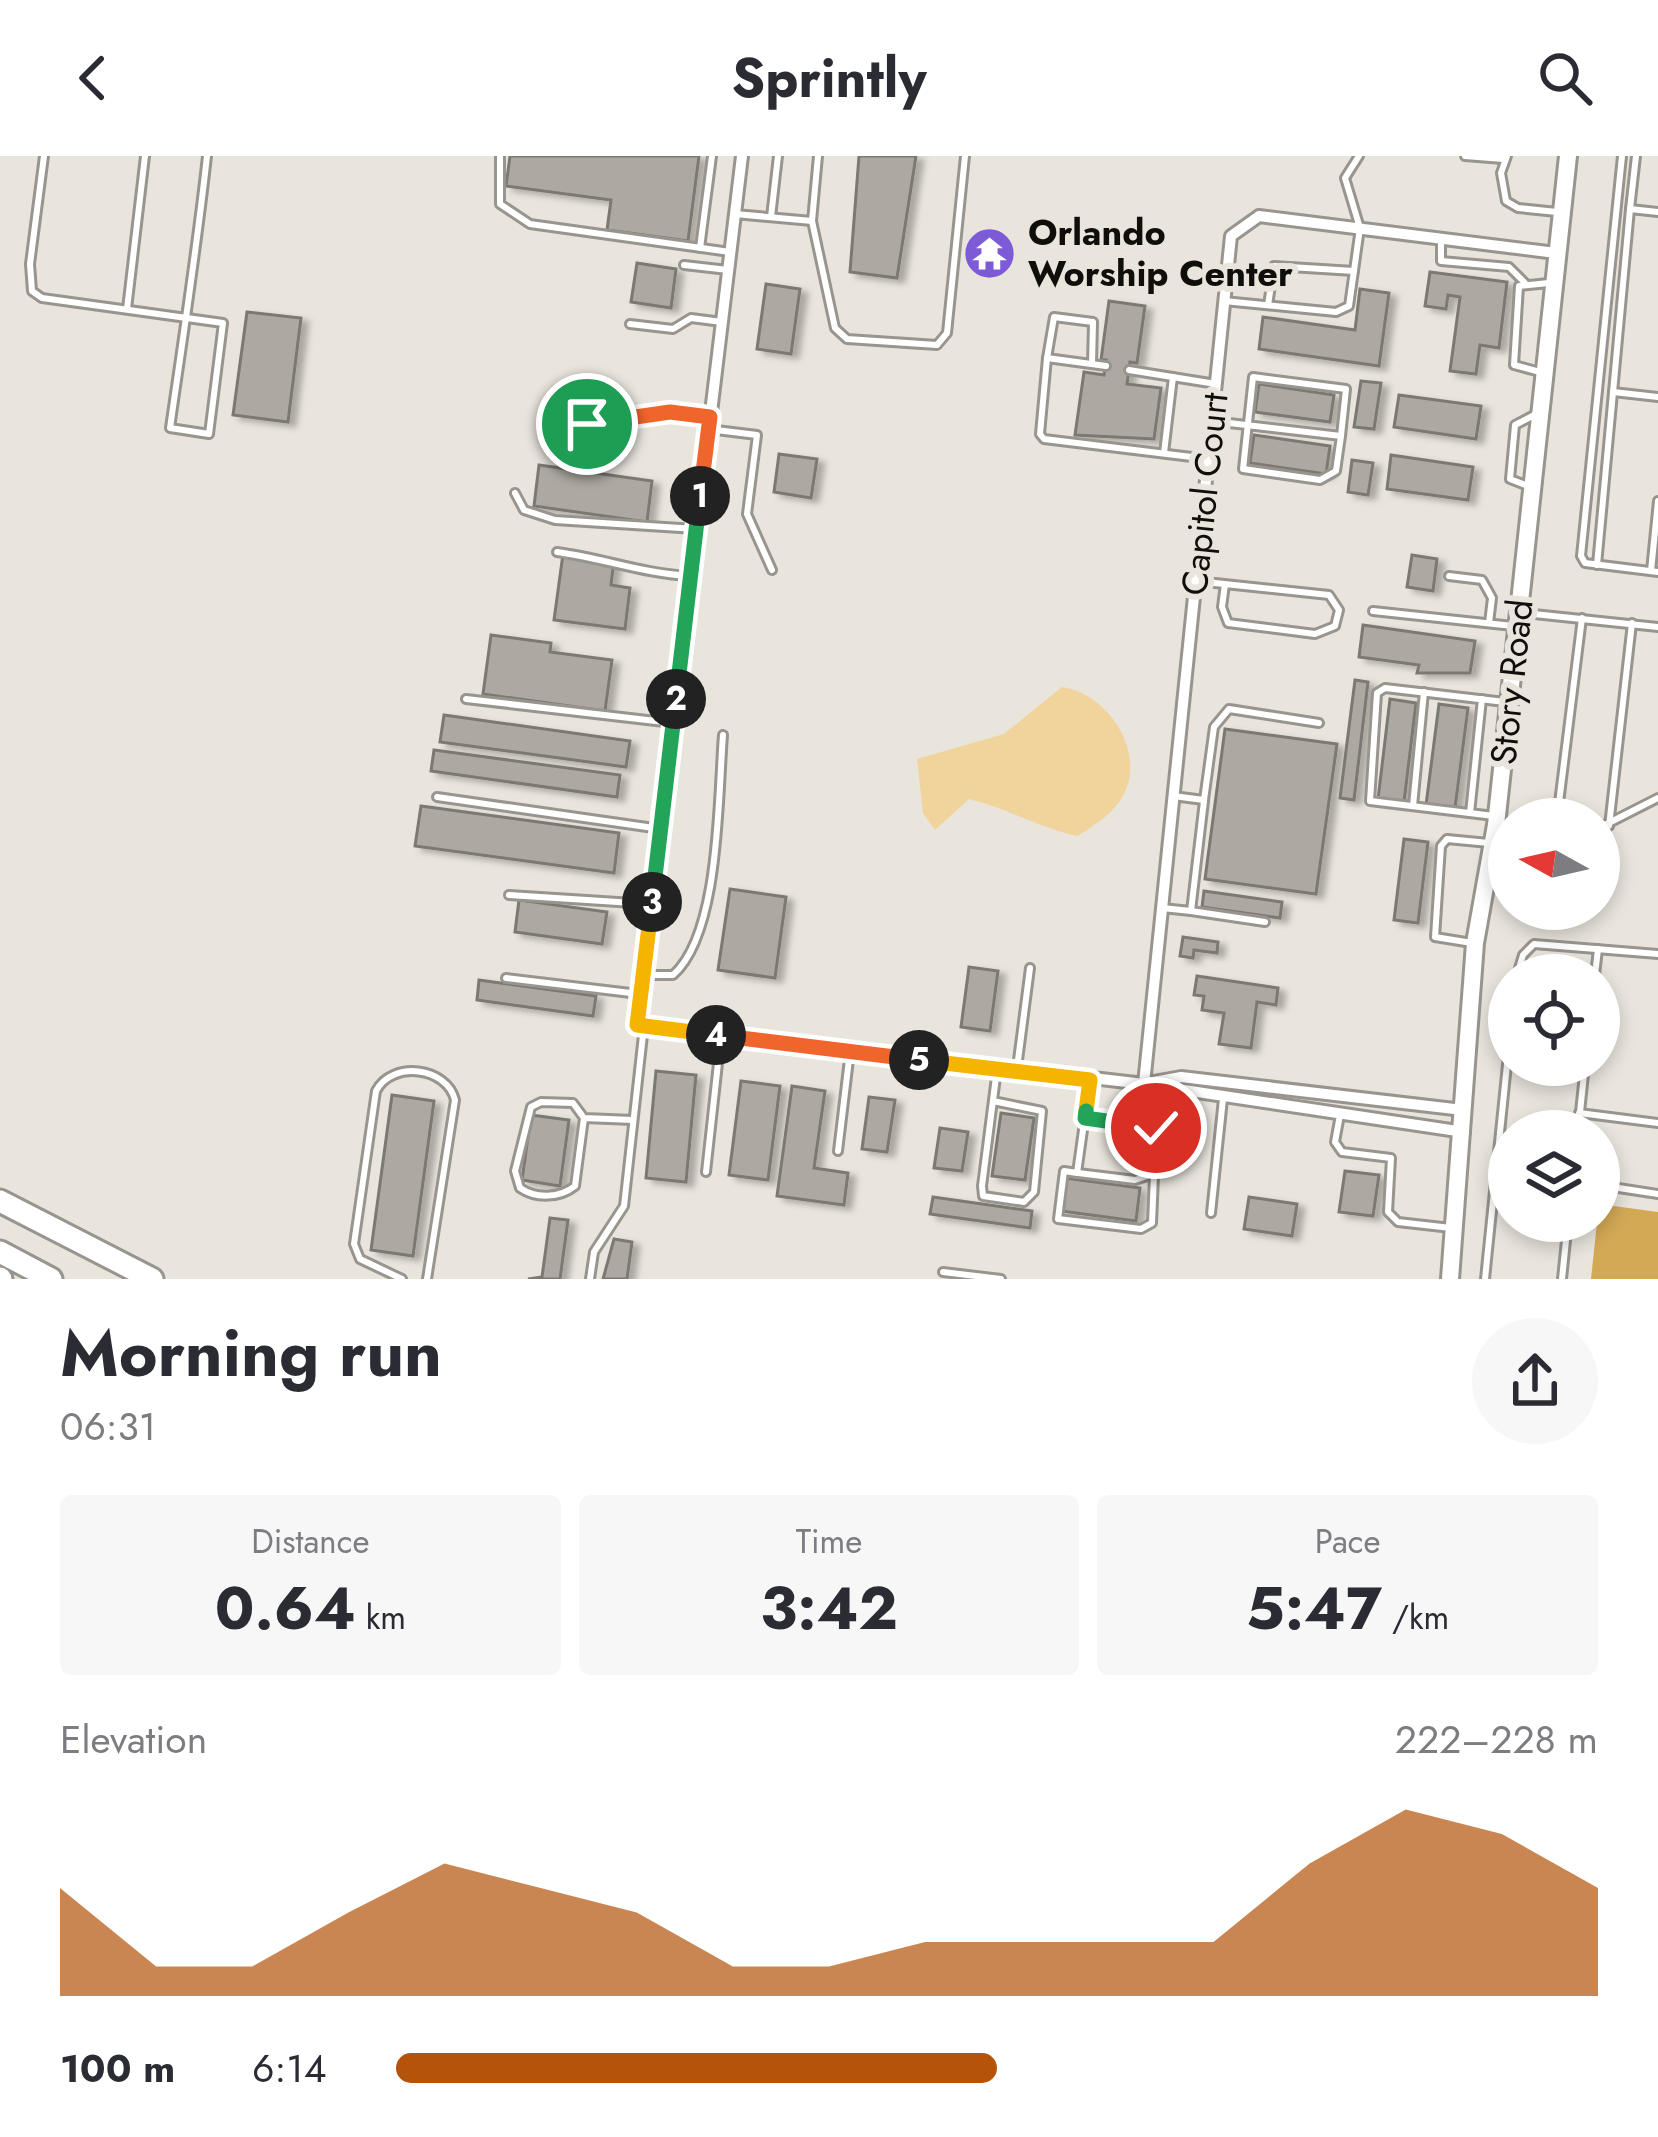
<!DOCTYPE html>
<meta charset="utf-8">
<style>
body{margin:0;font-family:Jost,sans-serif;background:#f7f7f7;color:#2b2b33;height:100vh;display:flex;flex-direction:column;font-size:45px;white-space:nowrap}
*{box-sizing:border-box;margin:0}
p{font-size:39px;color:#7c7c81}
.icon{flex:none;width:66px;height:66px;fill:none;stroke:currentColor;stroke-width:2;stroke-linecap:round;stroke-linejoin:round}
.map{position:relative;height:1123px;overflow:hidden}
.drawer{display:flex;flex-direction:column;background:#fff;flex:1}
.drawer>*{flex:none}
.needle{width:78px;rotate:278deg}
.buttons{position:absolute;left:1488px;top:642px;display:grid;gap:24px}
.buttons a{display:grid;place-items:center;width:132px;height:132px;border-radius:50%;background:#fff;box-shadow:0 6px 18px #0003;font-size:60px}
.pin{position:absolute;display:grid;place-items:center;width:102px;height:102px;color:#fff;margin:-51px;border:6px solid #fff;border-radius:50%;box-shadow:0 3px 12px #0007}
.km{position:absolute;width:60px;height:60px;margin:-30px;border-radius:50%;background:#222;color:#fff;font-size:33px;line-height:60px;text-align:center}
.round{display:grid;place-items:center;flex:none;width:126px;height:126px;border-radius:63px;background:#f7f7f7}
.headline{display:flex;align-items:center;justify-content:space-between;height:204px;padding:0 60px}
h1{font-size:66px;font-weight:700;line-height:90px}
.figures{display:grid;grid-template-columns:repeat(3,1fr);gap:18px;height:204px;padding:12px 60px}
.figures div{display:grid;align-content:center;border-radius:12px;background:#f7f7f7;text-align:center}
.figures b{font-size:60px;font-weight:700}
.figures small{font-size:33px;font-weight:400}
.figures p{font-size:33px}
.chart{height:336px;padding:24px 60px}
.chart p{display:flex;justify-content:space-between}
.chart svg{width:100%;height:216px;margin-top:12px;fill:#b45309;opacity:.7}
ul{padding:0 60px;list-style:none;font-size:39px}
li{display:grid;grid-template-columns:192px 144px 1fr;align-items:center;height:90px}
li i{height:30px;border-radius:15px;background:#b45309}
header{display:flex;justify-content:space-between;align-items:center;height:156px;padding:0 60px;background:#fff;font-size:54px;font-weight:700}
.map>svg:first-child{display:block}
</style>
<header><svg class="icon" aria-label="back" viewBox="0 0 24 24"><path d="M15 5l-7 7 7 7"/></svg>Sprintly<svg class="icon" aria-label="search" viewBox="0 0 24 24"><circle cx="10" cy="10" r="6"/><path d="M15 15l6 6"/></svg></header>
<div class="map">
<svg width="1658" height="1123" viewBox="0 0 1658 1123">
<defs>
<filter id="shadow"><feDropShadow dx="7" dy="4" stdDeviation="3" flood-color="#0004"/></filter>
</defs>
<rect width="100%" height="100%" fill="#e9e5dd"/>
<path fill="#f1d39c" d="M 1062,531 C 1101,536 1138,582 1129,624 C 1123,652 1099,666 1078,680 C 1039,672 1007,652 969,643 L 935,674 L 923,657 L 917,603 L 1004,578 Z"/>
<polygon fill="#d3a956" points="1599,1048 1658,1056 1658,1123 1591,1123"/>
<g fill="#ada9a2" stroke="#7c7972" stroke-width="3" filter="url(#shadow)">
<polygon points="510,0 699,0 688,85 607,74 611,44 506,30"/>
<polygon points="859,0 916,0 897,122 850,116"/>
<polygon points="637,107 676,113 671,152 631,146"/>
<polygon points="1430,116 1507,126 1499,192 1480,189 1476,218 1450,215 1460,141 1448,139 1446,153 1425,150"/>
<polygon points="766,128 800,133 791,198 757,193"/>
<polygon points="1360,133 1389,137 1379,210 1259,193 1263,161 1355,174"/>
<polygon points="1109,145 1145,150 1137,207 1130,206 1127,228 1161,232 1154,283 1075,279 1084,216 1104,219 1106,204 1101,204"/>
<polygon points="247,156 301,162 288,266 233,259"/>
<polygon points="1361,225 1381,227 1374,273 1354,271"/>
<polygon points="1259,228 1334,239 1330,266 1255,256"/>
<polygon points="1399,239 1481,250 1476,283 1394,271"/>
<polygon points="1254,279 1330,290 1326,318 1250,307"/>
<polygon points="779,298 817,303 811,342 774,336"/>
<polygon points="1391,299 1473,311 1468,344 1387,333"/>
<polygon points="1352,304 1373,307 1368,339 1348,336"/>
<polygon points="539,309 652,325 647,366 534,350"/>
<polygon points="563,398 614,404 611,429 630,432 625,473 554,464"/>
<polygon points="1412,399 1437,403 1433,435 1407,431"/>
<polygon points="1363,469 1475,485 1470,517 1417,517 1419,509 1359,501"/>
<polygon points="491,479 551,487 550,496 612,504 605,555 483,538"/>
<polygon points="1355,524 1368,526 1354,644 1340,642"/>
<polygon points="1390,543 1416,547 1404,646 1378,643"/>
<polygon points="1439,548 1468,552 1455,652 1426,649"/>
<polygon points="444,559 630,585 626,611 440,586"/>
<polygon points="1225,573 1337,588 1316,738 1205,723"/>
<polygon points="434,594 620,619 617,641 431,615"/>
<polygon points="421,650 619,677 614,717 415,690"/>
<polygon points="1404,683 1428,686 1418,767 1394,764"/>
<polygon points="730,733 786,741 775,822 718,814"/>
<polygon points="1204,735 1282,746 1280,762 1202,751"/>
<polygon points="519,744 607,756 602,788 515,776"/>
<polygon points="1183,781 1218,786 1217,797 1194,794 1193,802 1180,800"/>
<polygon points="969,811 998,815 990,875 961,871"/>
<polygon points="1197,820 1278,832 1276,849 1257,846 1251,892 1219,888 1224,857 1202,854 1204,840 1194,839"/>
<polygon points="479,824 596,840 593,860 477,844"/>
<polygon points="656,915 696,919 686,1026 646,1022"/>
<polygon points="741,925 780,930 768,1024 729,1019"/>
<polygon points="792,930 825,935 814,1012 848,1017 844,1049 777,1040"/>
<polygon points="392,939 434,945 413,1100 371,1094"/>
<polygon points="869,941 895,944 887,996 862,993"/>
<polygon points="1001,957 1034,962 1025,1024 992,1020"/>
<polygon points="531,959 569,964 560,1030 522,1024"/>
<polygon points="940,972 968,976 962,1015 934,1012"/>
<polygon points="1345,1015 1379,1019 1373,1060 1339,1056"/>
<polygon points="1065,1022 1140,1032 1136,1065 1061,1055"/>
<polygon points="933,1041 1032,1055 1030,1072 930,1058"/>
<polygon points="1249,1041 1297,1048 1292,1080 1244,1073"/>
<polygon points="550,1062 568,1064 560,1123 528,1123 542,1121"/>
<polygon points="614,1083 632,1086 627,1123 603,1123"/>
</g>
<g fill="none" stroke-linecap="round" stroke-linejoin="round">
<defs>
<g id="lane">
<path d="M 44,0 L 30,108 L 32,135 L 42,142 L 223,167 L 209,278 L 170,272 C 183,182 197,91 207,0"/>
<polyline points="500,0 500,48 530,68 730,96"/>
<polyline points="818,0 812,65 835,172 847,183 937,189 947,177 965,0"/>
<polyline points="1465,0 1503,3"/>
<polyline points="1507,0 1501,17 1506,45 1518,52 1557,56"/>
<polyline points="1622,0 1581,400 1585,407 1658,416"/>
<polyline points="1630,53 1636,0"/>
<polyline points="735,58 812,65"/>
<polyline points="771,61 778,0"/>
<polyline points="1441,82 1441,105 1509,111 1525,127"/>
<polyline points="700,92 712,0"/>
<polyline points="684,109 728,114"/>
<polyline points="1224,145 1336,156 1349,150 1360,72 1345,22 1359,0"/>
<polyline points="1268,149 1274,110 1354,115"/>
<polyline points="127,153 145,0"/>
<polyline points="630,168 673,173 691,162 722,166"/>
<polyline points="1047,202 1054,161 1093,166 1092,208"/>
<polyline points="1106,210 1047,202 1040,278 1044,283 1208,303"/>
<polyline points="1129,214 1216,228"/>
<polyline points="1540,216 1514,209 1519,130 1549,127"/>
<polyline points="1613,236 1658,241"/>
<path d="M 543,264 C 600,269 654,254 710,261"/>
<polyline points="1212,265 1341,280 1346,233 1253,221 1243,313 1320,324 1336,315 1341,280"/>
<polyline points="708,273 757,279 747,358 772,414"/>
<polyline points="1164,297 1173,221"/>
<polyline points="1528,330 1510,323 1515,269 1538,257"/>
<polyline points="515,337 524,354 555,364 696,373"/>
<path d="M 557,396 C 603,402 644,418 691,420"/>
<polyline points="1597,409 1630,53 1658,56"/>
<polyline points="1651,415 1658,345"/>
<polyline points="1449,420 1482,424 1492,442 1489,467"/>
<polyline points="1196,425 1329,439 1339,454 1335,470 1315,478 1228,467 1222,451 1225,428"/>
<polyline points="1373,455 1513,470"/>
<polyline points="1524,457 1658,471"/>
<polyline points="466,543 673,567"/>
<polyline points="1173,640 1204,644 1214,571 1229,553 1319,567"/>
<polyline points="437,641 661,673"/>
<polyline points="1413,650 1424,536"/>
<polyline points="1470,657 1482,543"/>
<polyline points="1494,660 1370,645 1377,537 1385,532 1505,546"/>
<polyline points="1557,663 1582,462"/>
<polyline points="1609,670 1632,467"/>
<polyline points="1599,672 1658,642"/>
<polyline points="509,739 649,748"/>
<polyline points="1162,752 1191,755 1204,645"/>
<polyline points="1191,755 1265,766"/>
<polyline points="1472,787 1435,781 1441,690 1447,683 1489,687"/>
<path d="M 643,819 L 673,819 C 720,778 718,641 723,579"/>
<polyline points="1517,819 1523,799 1534,788 1658,798"/>
<polyline points="1595,819 1598,793"/>
<polyline points="506,822 639,838"/>
<polyline points="1017,912 1030,812"/>
<polyline points="993,945 1042,955 1034,1036 1024,1046 983,1040 982,1030 997,913"/>
<polyline points="1579,957 1658,967"/>
<polyline points="1340,959 1335,986 1342,996 1391,1002 1388,1056 1398,1066 1451,1072"/>
<path d="M 584,962 L 573,947 L 541,946 L 531,951 L 515,1015 L 520,1032 C 536,1043 560,1042 575,1030 L 584,962 L 633,964"/>
<polyline points="1086,962 1156,972 1152,1067 1141,1073 1058,1063 1064,1015 1077,1017 1090,924"/>
<polyline points="1578,975 1585,909"/>
<polyline points="838,995 850,895"/>
<polyline points="706,1016 721,880"/>
<polyline points="1078,1017 1135,1024 1150,1019"/>
<polyline points="1599,1029 1658,1038"/>
<polyline points="1211,1057 1223,943"/>
<polyline points="943,1116 1001,1123"/>
<path d="M 402,1123 L 360,1103 L 354,1088 L 376,935 C 392,904 447,911 455,944 L 427,1123"/>
<polyline points="590,1123 594,1096 624,1050 644,870"/>
<polyline points="1485,1123 1509,889"/>
<polyline points="1562,1123 1568,1065"/>
</g>
<g id="street">
<polyline points="742,0 637,869 1144,928 1464,976"/>
<polyline points="1148,927 1181,921 1463,954"/>
<polyline points="1144,928 1231,80 1259,60 1556,97"/>
</g>
<polyline id="secondary" points="1450,1123 1475,787 1496,669 1568,0"/>
<g id="highway">
<polyline points="0,1045 152,1123"/>
<polyline points="0,1096 51,1123"/>
<polyline points="0,1122 1,1123"/>
</g>
</defs>
<use href="#lane" stroke="#98948e" stroke-width="12"/>
<use href="#street" stroke="#98948e" stroke-width="16"/>
<use href="#secondary" stroke="#98948e" stroke-width="22"/>
<use href="#highway" stroke="#98948e" stroke-width="27"/>
<use href="#lane" stroke="#fff" stroke-width="6"/>
<use href="#street" stroke="#fff" stroke-width="10"/>
<use href="#secondary" stroke="#fff" stroke-width="16"/>
<use href="#highway" stroke="#fff" stroke-width="21"/>
</g>
<g fill="none" stroke-linecap="round" stroke-linejoin="round">
<defs>
<polyline id="split-1" points="587,268 670,256 710,261 700,340"/>
<polyline id="split-2" points="676,543 700,340"/>
<polyline id="split-3" points="652,746 676,543"/>
<polyline id="split-4" points="652,746 637,869 716,879"/>
<polyline id="split-5" points="716,879 919,904"/>
<polyline id="split-6" points="919,904 1090,924 1086,955"/>
<polyline id="split-7" points="1086,955 1085,962 1156,972"/>
</defs>
<use href="#split-1" stroke="#fff" stroke-width="24"/>
<use href="#split-2" stroke="#fff" stroke-width="24"/>
<use href="#split-3" stroke="#fff" stroke-width="24"/>
<use href="#split-4" stroke="#fff" stroke-width="24"/>
<use href="#split-5" stroke="#fff" stroke-width="24"/>
<use href="#split-6" stroke="#fff" stroke-width="24"/>
<use href="#split-7" stroke="#fff" stroke-width="24"/>
<use href="#split-1" stroke="#f0652b" stroke-width="15"/>
<use href="#split-2" stroke="#22a559" stroke-width="15"/>
<use href="#split-3" stroke="#22a559" stroke-width="15"/>
<use href="#split-4" stroke="#f5b400" stroke-width="15"/>
<use href="#split-5" stroke="#f0652b" stroke-width="15"/>
<use href="#split-6" stroke="#f5b400" stroke-width="15"/>
<use href="#split-7" stroke="#22a559" stroke-width="15"/>
</g>
<defs>
<symbol id="temple-disc" viewBox="-11 -11 22 22"><circle r="9.5" fill="#7d5bd6" stroke="#e9e5dd"/><path d="M0-6L5-2H3V0L6.5 2.5H4V6H1.5V3h-3V6H-4V2.5H-6.5L-3 0V-2H-5Z" fill="#fff"/></symbol>
</defs>
<g fill-rule="evenodd">
<use href="#temple-disc" x="960" y="68" width="59" height="59"/>
</g>
<g text-anchor="middle" dominant-baseline="central" stroke-width="12" stroke-linejoin="round" paint-order="stroke">
<g font-size="36" font-weight="bold" fill="#0f0e0b" stroke="#e9e5dd" text-anchor="start">
<text x="1028" y="76">Orlando<tspan x="1028" dy="41">Worship Center</tspan></text>
</g>
<g font-size="36" fill="#0f0e0b" stroke="#e9e5dd">
<text transform="translate(1204 338) rotate(-84)">Capitol Court</text>
<text transform="translate(1511 526) rotate(-84)">Story Road</text>
</g>
</g>
</svg>
<div class="buttons">
<a><svg class="needle" viewBox="-14 -14 28 28"><path d="M0-13l5 13h-10z" fill="#e53935"/><path d="M0 13l5-13h-10z" fill="#7c7c81"/></svg></a>
<a><svg class="icon" aria-label="locate" viewBox="0 0 24 24"><circle cx="12" cy="12" r="6"/><path d="M12 2v4M12 18v4M2 12h4M18 12h4"/></svg></a>
<a><svg class="icon" aria-label="layers" viewBox="0 0 24 24"><path d="M12 4l9 5-9 5-9-5zM3 14l9 5 9-5"/></svg></a>
</div>
<div class="pin" style="left:587px;top:268px;background:#1e9e55"><svg class="icon" aria-label="arrive" viewBox="0 0 24 24"><path d="M6 21V4h12l-3 4 3 4H6"/></svg></div>
<div class="pin" style="left:1156px;top:972px;background:#d93025"><svg class="icon" aria-label="check" viewBox="0 0 24 24"><path d="M5 12l5 5 9-10"/></svg></div>
<b class="km" style="left:700px;top:340px">1</b>
<b class="km" style="left:676px;top:543px">2</b>
<b class="km" style="left:652px;top:746px">3</b>
<b class="km" style="left:716px;top:879px">4</b>
<b class="km" style="left:919px;top:904px">5</b>
</div>
<section class="drawer">
<div class="headline"><div><h1>Morning run</h1><p>06:31</p></div><a class="round"><svg class="icon" aria-label="share" viewBox="0 0 24 24"><path d="M12 15V3M7 8l5-5 5 5M5 13v7h14v-7"/></svg></a></div>
<div class="figures">
<div><p>Distance</p><b>0.64<small> km</small></b></div>
<div><p>Time</p><b>3:42</b></div>
<div><p>Pace</p><b>5:47<small> /km</small></b></div>
</div>
<div class="chart"><p><span>Elevation</span>222–228 m</p>
<svg viewBox="0 0 160 44" preserveAspectRatio="none"><path d="M0 44V22L10 38L20 38L30 27L40 17L50 22L60 27L70 38L80 38L90 33L100 33L110 33L120 33L130 17L140 6L150 11L160 22V44z"/></svg>
</div>
<ul>
<li><b>100 m</b>6:14<i style="width:50%"></i></li>
</ul>
</section>
